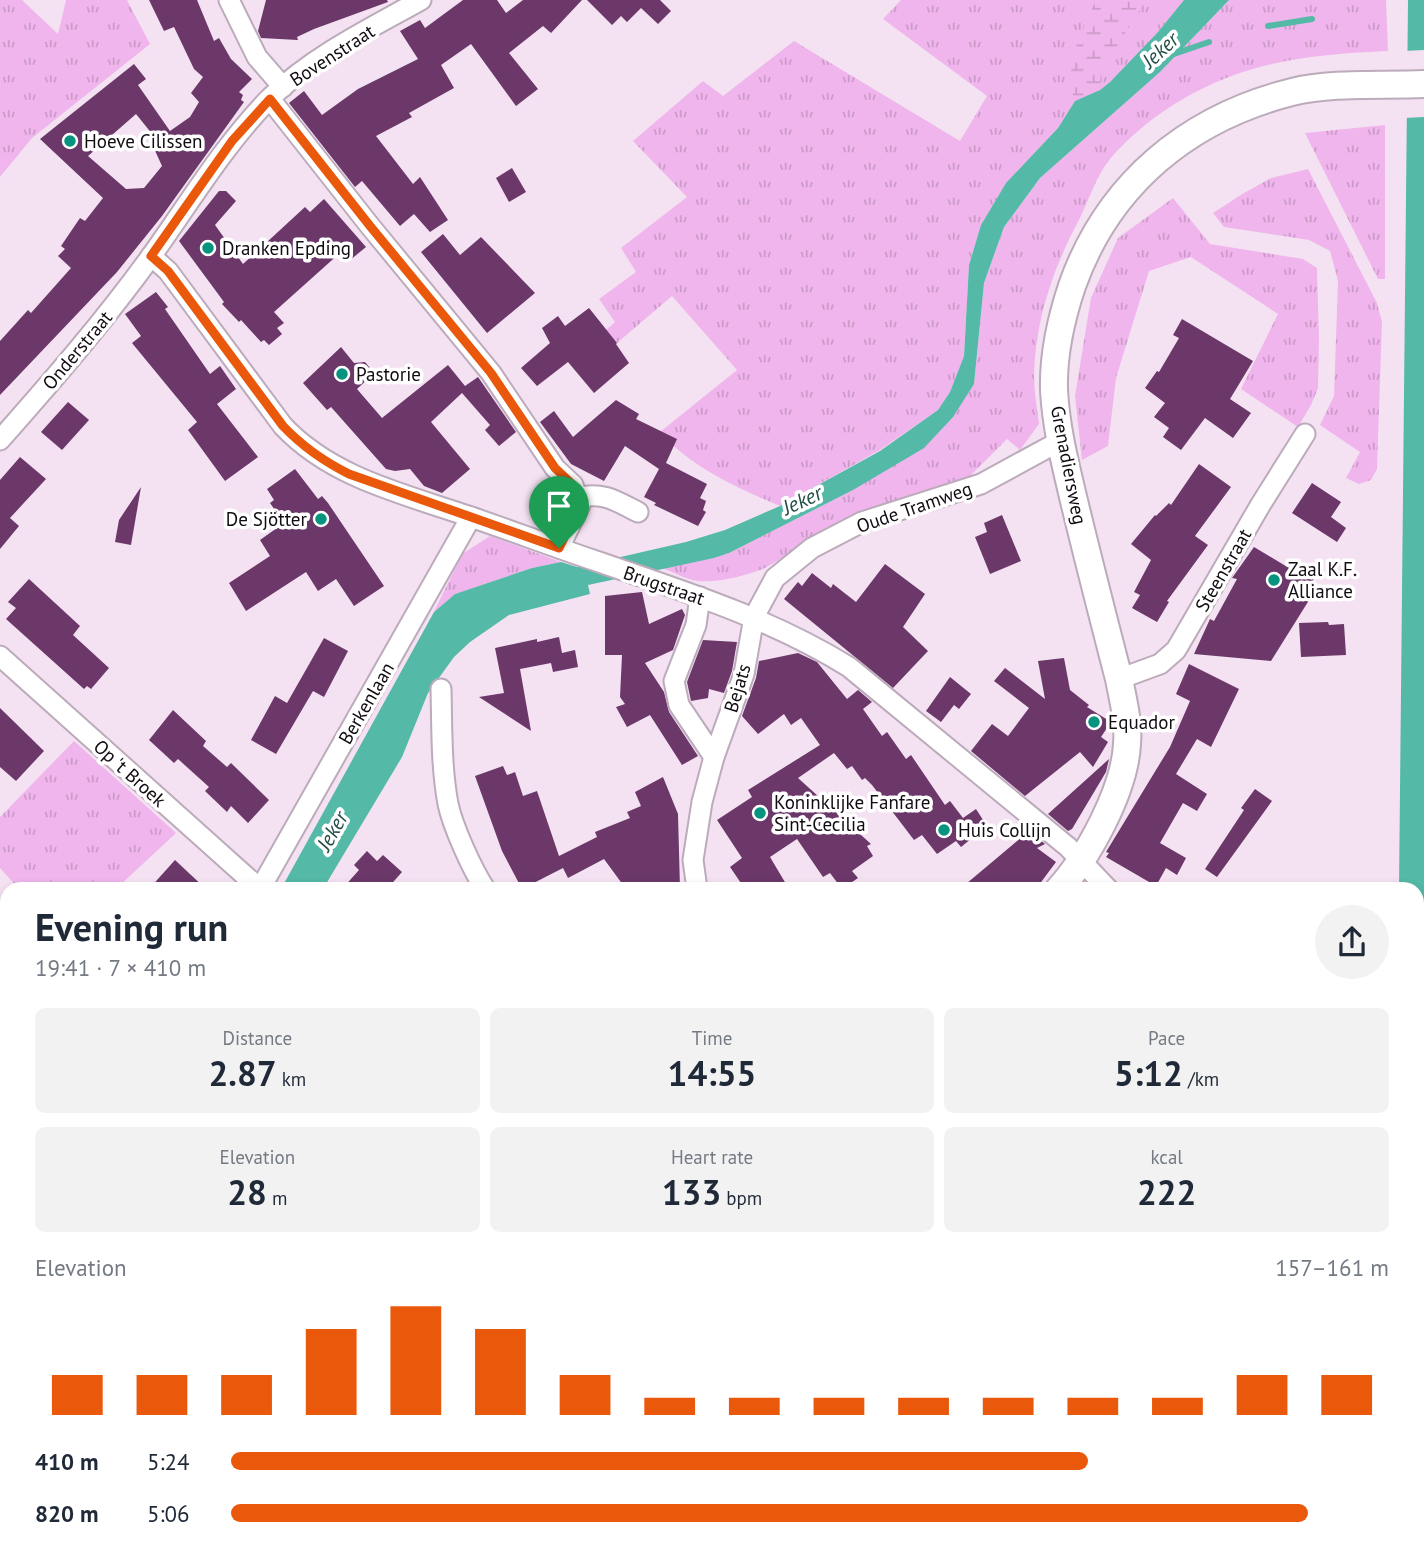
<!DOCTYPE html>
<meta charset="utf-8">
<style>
body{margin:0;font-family:"PT Sans",sans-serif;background:#f2f2f3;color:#1f2937;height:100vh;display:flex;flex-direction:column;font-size:26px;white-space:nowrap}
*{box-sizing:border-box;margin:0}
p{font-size:23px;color:#747a83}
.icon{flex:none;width:38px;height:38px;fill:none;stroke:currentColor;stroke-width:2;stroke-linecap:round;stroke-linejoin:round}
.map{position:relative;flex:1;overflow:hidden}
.drawer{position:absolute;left:0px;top:882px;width:1424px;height:674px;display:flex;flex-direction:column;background:#fff;border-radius:21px 21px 0 0;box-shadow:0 4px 10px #0003}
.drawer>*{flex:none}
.pin{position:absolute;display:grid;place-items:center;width:60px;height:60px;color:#fff;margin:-72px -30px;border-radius:50% 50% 50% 0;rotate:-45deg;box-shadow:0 0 7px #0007}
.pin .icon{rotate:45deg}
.round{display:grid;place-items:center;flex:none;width:74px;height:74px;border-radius:37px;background:#f2f2f3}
.summary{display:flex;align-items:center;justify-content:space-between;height:119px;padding:0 35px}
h1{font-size:38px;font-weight:600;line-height:52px}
.metrics{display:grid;grid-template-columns:repeat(3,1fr);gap:10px;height:119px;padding:7px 35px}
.metrics div{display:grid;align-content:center;border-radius:10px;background:#f2f2f3;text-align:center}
.metrics b{font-size:35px;font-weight:600}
.metrics small{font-size:19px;font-weight:400}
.metrics p{font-size:19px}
.chart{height:196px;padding:14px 35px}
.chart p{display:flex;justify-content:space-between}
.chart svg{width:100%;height:126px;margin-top:7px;stroke:#ea580c;stroke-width:6}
ul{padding:0 35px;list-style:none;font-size:23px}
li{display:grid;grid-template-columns:112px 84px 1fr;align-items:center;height:52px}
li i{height:18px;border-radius:9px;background:#ea580c}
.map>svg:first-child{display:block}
</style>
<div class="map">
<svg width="1424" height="1555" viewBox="0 0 1424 1555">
<defs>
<pattern id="grass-tufts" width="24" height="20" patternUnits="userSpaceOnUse" patternTransform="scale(1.75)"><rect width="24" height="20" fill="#efb5ec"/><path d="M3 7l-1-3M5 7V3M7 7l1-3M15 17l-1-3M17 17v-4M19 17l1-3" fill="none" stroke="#cc9ac9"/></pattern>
<pattern id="wetland-marsh" width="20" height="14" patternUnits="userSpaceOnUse" patternTransform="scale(1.75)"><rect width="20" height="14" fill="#efb5ec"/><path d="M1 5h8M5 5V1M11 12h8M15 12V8" fill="none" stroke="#cc9ac9"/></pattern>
</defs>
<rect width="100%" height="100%" fill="#f4e2f3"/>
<g fill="url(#grass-tufts)">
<polygon points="0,0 22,0 58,34 66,0 127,0 150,44 32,138 0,177"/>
<path d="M 901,0 L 1184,0 L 1158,32 L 1110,82 L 1100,90 L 1075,101 L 1058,128 L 1006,183 L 981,225 L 969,265 L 964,356 L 950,392 L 938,410 L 880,450 L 780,506 C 739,489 689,466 660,432 L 737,370 L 672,296 L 617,343 L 606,330 L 615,322 L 599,299 L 636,272 L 621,248 L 687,197 L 633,141 L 703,81 L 723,96 L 794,41 L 960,141 L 987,96 L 883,19 Z"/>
<path d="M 1229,0 L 1386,0 L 1388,51 C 1349,53 1310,55 1272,64 C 1212,77 1150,112 1110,159 C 1096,176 1089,200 1079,220 C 1053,268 1035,321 1034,376 C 1034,392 1037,408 1039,424 L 1020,450 L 1007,439 L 962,484 L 834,528 L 763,569 C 744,576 719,583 698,581 C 687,580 673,572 662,568 L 714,558 L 729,553 L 853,490 L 974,384 L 984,283 L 1004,227 L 1040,178 L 1160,72 Z"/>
<polygon points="1385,125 1385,279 1378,279 1305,133"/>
<polygon points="1308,169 1377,303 1382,322 1377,469 1371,480 1359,484 1346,478 1360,452 1320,425 1334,396 1338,281 1330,251 1309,240 1224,227 1213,213 1244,193 1271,178"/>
<polygon points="1173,198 1210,244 1303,259 1317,268 1319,338 1318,388 1311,405 1298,427 1241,389 1278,314 1191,257 1149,271 1116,378 1108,446 1082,460 1075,396 1091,298 1118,238"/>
<polygon points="490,536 561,562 532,568 455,594 434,612 462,554"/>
<polygon points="74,741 176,833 116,889 19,889 0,868 0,817"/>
</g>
<path fill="url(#wetland-marsh)" d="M 1096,0 L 1146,0 L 1101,71 L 1100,90 L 1075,101 C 1063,63 1081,34 1096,0 Z"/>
<g fill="#54b9a6">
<polygon points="1184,0 1229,0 1160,72 1040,178 1004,227 984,283 974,384 953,417 924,448 853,490 729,553 714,558 588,585 590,594 509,615 470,642 454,657 428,693 402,757 323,889 281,889 434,612 455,594 532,568 561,562 577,567 686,542 725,530 780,506 880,451 938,410 950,392 964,356 969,265 981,225 1006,183 1058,128 1075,101 1100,90 1110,82 1158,32"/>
<polygon points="1408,0 1424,0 1424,1555 1382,1555 1382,1549 1418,1549 1418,889 1399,889"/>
<polygon points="7,1377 7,1458 0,1470 0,1390"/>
</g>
<polygon fill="#f4e2f3" points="1424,50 1424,117 1404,118 1404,51"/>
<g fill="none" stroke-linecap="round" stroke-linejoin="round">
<g stroke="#54b9a6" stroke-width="6">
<polyline points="1268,26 1312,19"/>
<polyline points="1171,55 1209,42"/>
</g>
</g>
<g fill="#6b3869" fill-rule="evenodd">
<path d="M 149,0 L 197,0 L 214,41 L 219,38 L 231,59 L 252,79 L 239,92 L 243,95 L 241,100 L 244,102 L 162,216 L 117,272 L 0,395 L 0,341 L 28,310 L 31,313 L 71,268 L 58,256 L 65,249 L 61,246 L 80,218 L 85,221 L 103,198 L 40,139 L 134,64 L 146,79 L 138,85 L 170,131 L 190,117 L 199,102 L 191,93 L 203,77 L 194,69 L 174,27 L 164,31 ZM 136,114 L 157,140 L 152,144 L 162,166 L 144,188 L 126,189 L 88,156 Z"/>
<polygon points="266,0 387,0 388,2 314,29 297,37 298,40 261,38 258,31"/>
<polygon points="463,0 497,0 506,13 523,0 582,0 551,33 543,26 509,53 538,89 516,106 471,44 441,65 454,88 409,113 412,117 376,136 413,184 420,177 448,220 430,232 414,214 400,226 362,181 355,187 289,103 304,91 322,115 358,89 418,59 400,31 420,20 425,28"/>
<polygon points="587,0 660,0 671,11 658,24 641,8 627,22 621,16 612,25"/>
<polygon points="512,168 526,192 509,202 496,178"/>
<polygon points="219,191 226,191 236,201 215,225 243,264 305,207 310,212 324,199 366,247 349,261 341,252 274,312 284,323 277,328 282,334 269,345 264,340 261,342 241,320 239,322 222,304 224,302 179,241"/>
<polygon points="443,234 460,255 481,237 535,293 487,333 421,252"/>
<polygon points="156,292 168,307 165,309 210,374 220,366 236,389 217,404 258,457 225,481 188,430 197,422 132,343 141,336 125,314"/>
<polygon points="589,308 617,343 616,344 629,363 594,393 568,362 537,386 521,368 550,343 542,328 558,316 565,326"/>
<polygon points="1182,319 1253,361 1230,399 1251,413 1233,438 1205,418 1181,450 1163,437 1169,428 1154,417 1165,403 1145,388 1157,371 1159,372 1179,338 1173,335"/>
<polygon points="341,347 354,363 365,362 370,368 370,377 357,389 382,418 448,365 465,386 478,377 516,432 499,446 485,430 490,425 462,393 431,422 470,469 442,493 424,486 410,469 395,471 386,469 331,407 327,410 303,383"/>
<polygon points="616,400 639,414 636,419 677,439 666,463 707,484 700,498 706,501 703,510 706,512 698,526 654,505 656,503 644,497 659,469 625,446 604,481 571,464 540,422 554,411 573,437"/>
<polygon points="68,402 89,420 62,450 41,432"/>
<polygon points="20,457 46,479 10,518 19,526 0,549 0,480"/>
<polygon points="1199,464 1231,487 1195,536 1208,545 1167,601 1169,602 1157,622 1132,608 1140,595 1134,592 1151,560 1131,544 1155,515 1156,516 1169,503 1171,505"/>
<polygon points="295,469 318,499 322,496 328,503 384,586 354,606 336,579 318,591 306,572 246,611 229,583 270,556 260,540 284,523 270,503 274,500 267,489"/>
<polygon points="1312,483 1341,502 1331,517 1346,528 1337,542 1292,513"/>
<polygon points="141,487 131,545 115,542 119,520"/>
<polygon points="1002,515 1021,561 990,574 975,537 987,532 984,523"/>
<polygon points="1254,547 1289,568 1293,560 1317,574 1305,593 1311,597 1271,661 1194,654 1210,619 1214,621 1237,579 1232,578"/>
<polygon points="885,564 925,594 903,627 928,651 893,688 784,599 798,582 802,586 812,573 831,588 833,584 856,602"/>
<polygon points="29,579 80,626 73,635 109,668 91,689 87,686 84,689 6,619 16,608 8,602"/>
<polygon points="642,592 649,624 682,609 685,615 673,650 645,663 664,692 669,712 698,756 682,765 650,715 627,727 616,707 625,704 620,697 622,655 605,655 605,596"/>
<polygon points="1328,622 1329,625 1344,624 1346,655 1301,657 1299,623"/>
<polygon points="559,637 562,653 575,650 578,667 553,672 551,663 520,669 531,731 479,697 504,693 495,648 537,639 537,642"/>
<polygon points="324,638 348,651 324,697 313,691 276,754 251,740 275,696 287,703"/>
<polygon points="703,640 737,642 732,671 724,693 709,689 708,698 691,701 687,682"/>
<polygon points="798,653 817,662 847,699 858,690 872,702 863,709 882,736 887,732 906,759 911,755 945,805 950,801 963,818 976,809 987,826 961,847 956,841 937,854 922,835 914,840 872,785 865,778 862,780 852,766 847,769 834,753 798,778 871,844 867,846 873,856 852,871 858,878 842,889 830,873 823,877 797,839 770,857 789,889 745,889 730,867 742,858 717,820 752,797 748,790 820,745 801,718 791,725 784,714 758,734 742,716 756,678 759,661"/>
<polygon points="1064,658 1070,690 1089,705 1087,707 1111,722 1101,737 1108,742 1093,767 1080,752 1025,796 971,751 992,724 1008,736 1029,708 994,681 1005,668 1045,699 1038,661"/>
<polygon points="1189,664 1239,689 1211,747 1197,739 1176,774 1207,794 1197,811 1183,803 1160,843 1186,858 1177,875 1166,868 1156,886 1106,857 1109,853 1106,852 1170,747 1190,701 1176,694"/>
<polygon points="950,677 971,694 959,709 954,705 941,722 926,711"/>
<polygon points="0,708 44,751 16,781 0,767"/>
<polygon points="173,710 206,741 203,746 227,767 231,763 269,800 248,823 231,806 227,812 205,791 209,787 178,759 174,763 149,740"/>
<polygon points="1109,759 1106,772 1072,829 1068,831 1048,814"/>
<polygon points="503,766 507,775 515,772 523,796 537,791 559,856 597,837 595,832 630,818 627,812 641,806 635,792 663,777 678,814 680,889 626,889 604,859 568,878 563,868 522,889 502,851 475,776"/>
<polygon points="1255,789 1272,801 1217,877 1205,869 1244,810 1241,808"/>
<polygon points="1029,831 1045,844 1037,848 1056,862 1036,889 960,889"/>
<polygon points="367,851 377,861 383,855 402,872 387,889 342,889 359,870 354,865"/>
<polygon points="175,860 206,889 149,889"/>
</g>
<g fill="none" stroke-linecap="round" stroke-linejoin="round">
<defs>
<g id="minor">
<polyline points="229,0 257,57 283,87"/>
<polyline points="270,99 370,226 491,373 555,468 573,485 580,505 559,548"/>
<path d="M 151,256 L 168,271 L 283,426 C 332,478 404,494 471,517 C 512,531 554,547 596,561 C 683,591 770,618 849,667 L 1068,847 L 1108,889"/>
<path d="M 0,440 C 53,380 105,320 152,255 C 190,202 224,145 270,98 C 313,56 369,29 421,0"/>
<path d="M 579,497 C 604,492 616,501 638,512"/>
<polyline points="700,597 696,625 674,681 679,705 714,757"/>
<polyline points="0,656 260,889"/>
<polyline points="1119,679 1160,664 1176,650 1261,504 1305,434"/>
<path d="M 441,689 C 442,727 441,766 448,804 C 453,827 472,869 485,889"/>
<polyline points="260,889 471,517"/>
<polyline points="697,889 693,860 702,802 714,757 744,674 754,617 775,578 812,548 862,522 981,484 1060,441"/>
<polyline points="0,1170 7,1175"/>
<polyline points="125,1549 127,1555"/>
<polyline points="1085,1555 1091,1549"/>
</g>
<g id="secondary">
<path d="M 1059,889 C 1089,856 1125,789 1127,744 C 1129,722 1123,700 1119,679 C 1104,621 1089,563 1075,505 C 1066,467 1056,429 1054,390 C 1053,355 1061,319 1072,286 C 1108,184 1188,118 1292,92 C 1332,82 1382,86 1424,84"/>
<polyline points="427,1555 434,1549"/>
</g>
</defs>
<use href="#minor" stroke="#bcabbb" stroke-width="23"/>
<use href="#secondary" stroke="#bcabbb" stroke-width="30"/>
<use href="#minor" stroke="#fff" stroke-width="19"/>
<use href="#secondary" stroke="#fff" stroke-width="26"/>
</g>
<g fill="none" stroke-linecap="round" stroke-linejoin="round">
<defs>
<path id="route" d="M 270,99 L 370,226 L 491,373 L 555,468 L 573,485 L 580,505 L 559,548 L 349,474 C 323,461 303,447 283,426 L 168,271 L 151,256 L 232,141 Z"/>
</defs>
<use href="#route" stroke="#fff" stroke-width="14"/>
<use href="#route" stroke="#ea580c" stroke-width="9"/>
</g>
<g fill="#069480" stroke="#fff" stroke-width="2.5">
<circle cx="70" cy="141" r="7"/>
<circle cx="208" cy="248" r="7"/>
<circle cx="342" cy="374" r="7"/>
<circle cx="321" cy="519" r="7"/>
<circle cx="1274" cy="580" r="7"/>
<circle cx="1094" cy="722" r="7"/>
<circle cx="760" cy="813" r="7"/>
<circle cx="944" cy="830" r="7"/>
</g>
<g text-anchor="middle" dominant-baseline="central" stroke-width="7" stroke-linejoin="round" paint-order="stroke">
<g font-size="19" fill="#100b10" stroke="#fff">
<text transform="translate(332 55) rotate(-33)">Bovenstraat</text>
<text transform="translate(77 350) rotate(-50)">Onderstraat</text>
<text transform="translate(1069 465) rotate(79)">Grenadiersweg</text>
<text transform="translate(914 507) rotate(-19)">Oude Tramweg</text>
<text transform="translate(1223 570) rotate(-60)">Steenstraat</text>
<text transform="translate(664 585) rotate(19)">Brugstraat</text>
<text transform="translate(737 688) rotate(-73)">Bejats</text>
<text transform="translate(366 703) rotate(-60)">Berkenlaan</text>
<text transform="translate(130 773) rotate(42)">Op 't Broek</text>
</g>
<g font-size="19" fill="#100b10" stroke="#fff" text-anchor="start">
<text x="84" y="141">Hoeve Cilissen</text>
<text x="222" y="248">Dranken Epding</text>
<text x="356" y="374">Pastorie</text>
<text x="307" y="519" text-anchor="end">De Sjötter</text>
<text x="1288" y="569">Zaal K.F.<tspan x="1288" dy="22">Alliance</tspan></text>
<text x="1108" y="722">Equador</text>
<text x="774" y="802">Koninklijke Fanfare<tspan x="774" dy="22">Sint-Cecilia</tspan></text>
<text x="958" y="830">Huis Collijn</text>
</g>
<g font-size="21" font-style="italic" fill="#214e45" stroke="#fff">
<text transform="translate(1160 50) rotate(-43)">Jeker</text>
<text transform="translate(802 500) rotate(-25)">Jeker</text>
<text transform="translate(332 831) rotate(-61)">Jeker</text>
</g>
</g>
</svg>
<div class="pin" style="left:559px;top:548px;background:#1e9e55"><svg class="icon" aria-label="arrive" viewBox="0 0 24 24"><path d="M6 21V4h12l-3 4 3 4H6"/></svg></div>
<section class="drawer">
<div class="summary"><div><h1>Evening run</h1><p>19:41 · 7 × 410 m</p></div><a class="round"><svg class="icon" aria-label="share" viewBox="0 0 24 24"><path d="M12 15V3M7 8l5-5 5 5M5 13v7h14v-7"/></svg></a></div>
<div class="metrics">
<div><p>Distance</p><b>2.87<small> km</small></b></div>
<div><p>Time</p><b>14:55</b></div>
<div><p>Pace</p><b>5:12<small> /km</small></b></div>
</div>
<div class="metrics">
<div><p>Elevation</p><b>28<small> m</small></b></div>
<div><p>Heart rate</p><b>133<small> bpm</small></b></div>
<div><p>kcal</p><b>222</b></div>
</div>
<div class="chart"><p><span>Elevation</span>157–161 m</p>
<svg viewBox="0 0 160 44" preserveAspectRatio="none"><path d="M5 44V30M15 44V30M25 44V30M35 44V14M45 44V6M55 44V14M65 44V30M75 44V38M85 44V38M95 44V38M105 44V38M115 44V38M125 44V38M135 44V38M145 44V30M155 44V30"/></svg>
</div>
<ul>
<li><b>410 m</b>5:24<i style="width:74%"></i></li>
<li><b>820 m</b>5:06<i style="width:93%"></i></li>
</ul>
</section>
</div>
